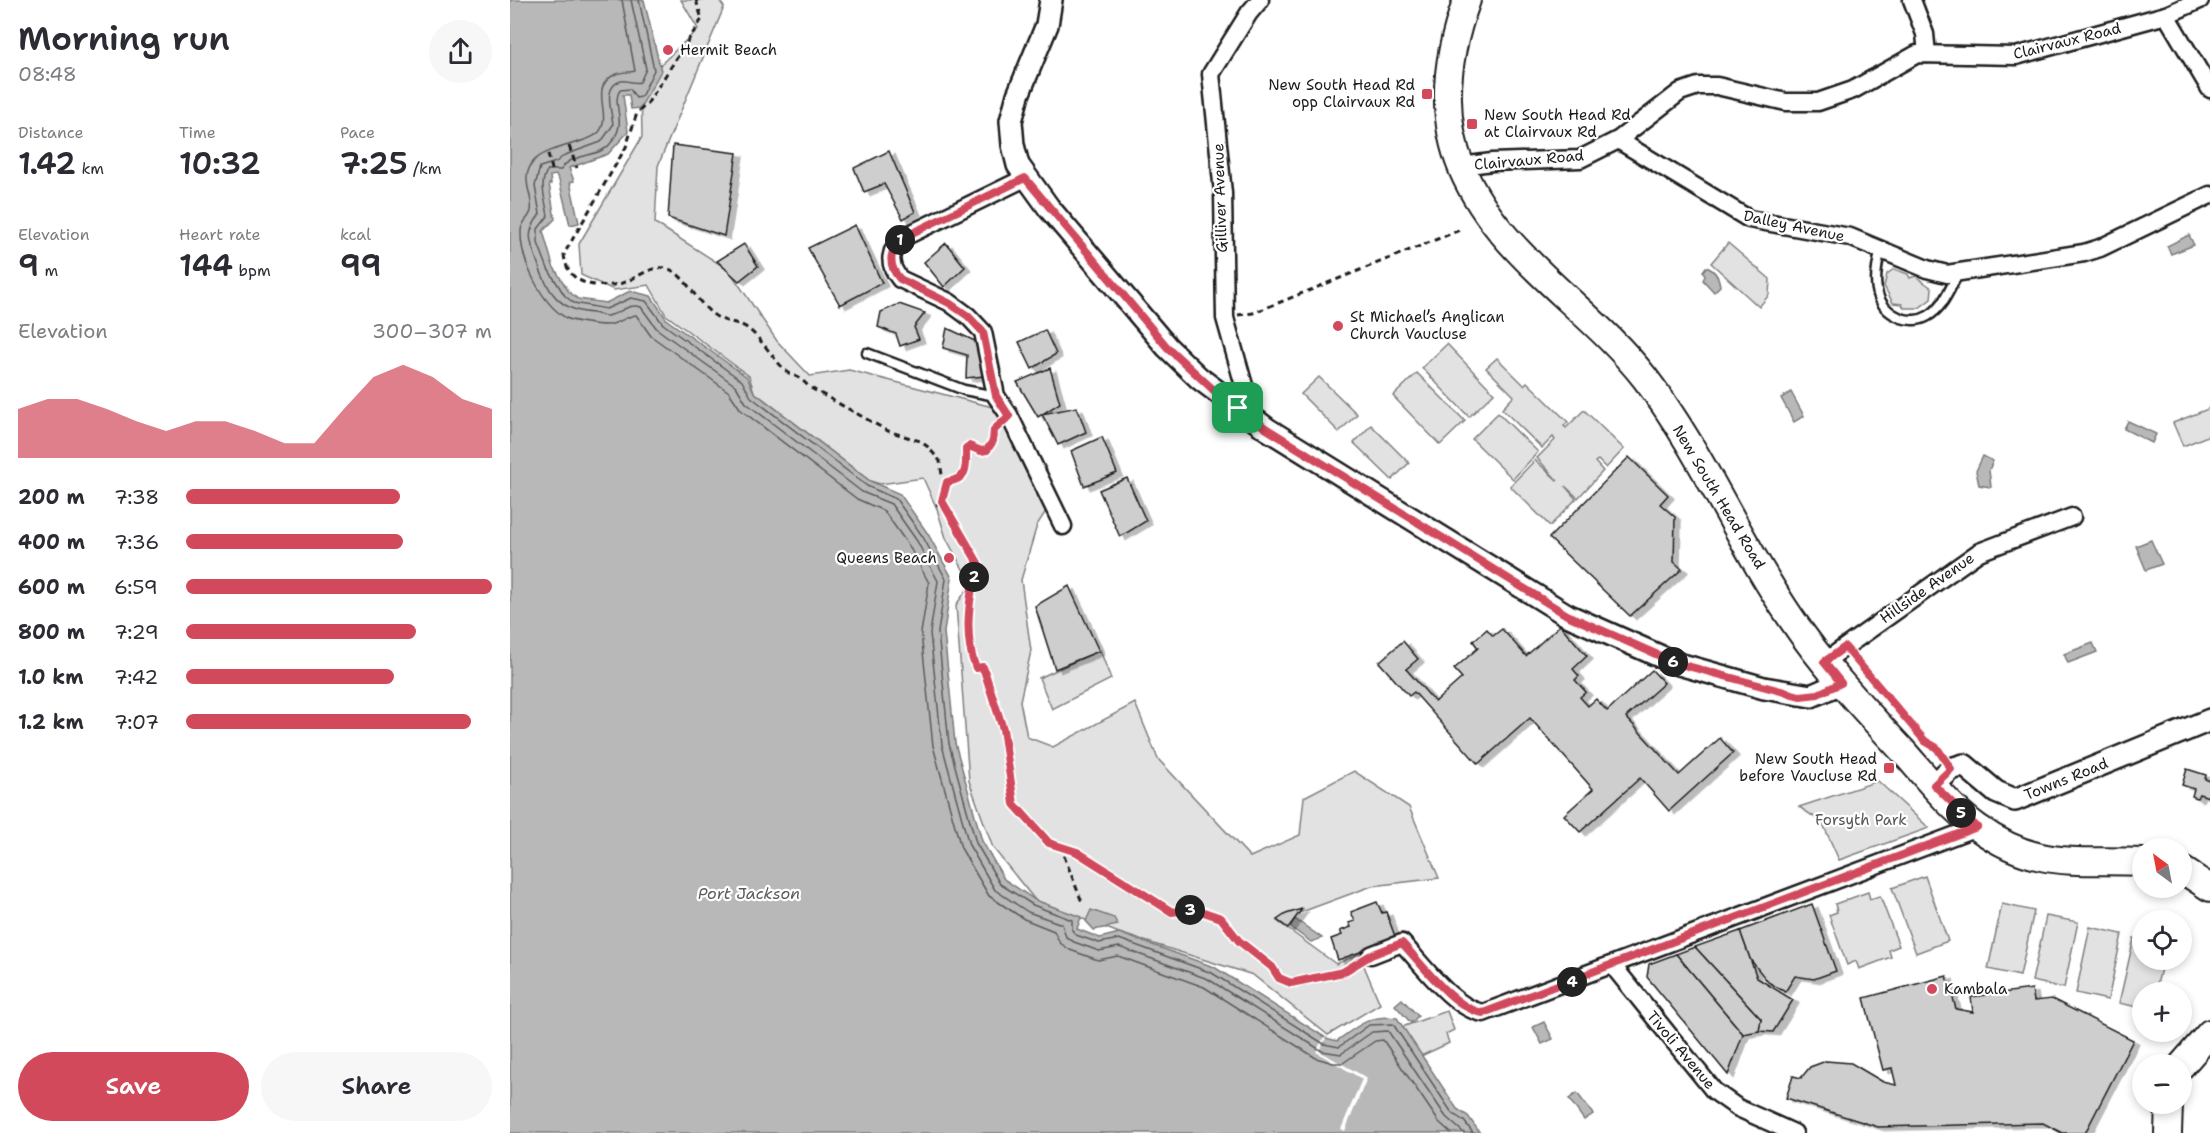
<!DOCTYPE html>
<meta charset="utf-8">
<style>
body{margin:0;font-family:"Shantell Sans",sans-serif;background:#f7f7f7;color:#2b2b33;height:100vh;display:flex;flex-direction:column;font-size:22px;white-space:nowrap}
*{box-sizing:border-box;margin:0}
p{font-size:20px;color:#7c7c81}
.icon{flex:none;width:33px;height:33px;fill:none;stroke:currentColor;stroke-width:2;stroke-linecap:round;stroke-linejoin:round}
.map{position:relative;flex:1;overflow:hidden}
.details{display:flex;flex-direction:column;background:#fff;width:510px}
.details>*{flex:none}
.needle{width:39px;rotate:328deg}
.fabs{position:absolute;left:1622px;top:838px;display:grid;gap:12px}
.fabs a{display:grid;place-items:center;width:60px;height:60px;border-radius:50%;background:#fff;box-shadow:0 3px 9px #0003;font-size:30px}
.pin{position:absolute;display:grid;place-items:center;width:51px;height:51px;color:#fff;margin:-26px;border-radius:12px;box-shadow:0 3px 9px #0006}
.km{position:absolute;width:30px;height:30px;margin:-15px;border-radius:50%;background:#222;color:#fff;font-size:16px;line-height:30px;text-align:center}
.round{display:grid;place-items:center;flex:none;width:63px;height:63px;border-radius:32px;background:#f7f7f7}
.overview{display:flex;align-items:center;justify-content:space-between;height:102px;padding:0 18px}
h1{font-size:33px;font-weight:600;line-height:45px}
.figures{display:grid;grid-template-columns:repeat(3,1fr);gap:9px;height:102px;padding:6px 18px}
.figures div{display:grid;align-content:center}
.figures b{font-size:30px;font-weight:600}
.figures small{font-size:16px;font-weight:400}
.figures p{font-size:16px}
.chart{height:168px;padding:12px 18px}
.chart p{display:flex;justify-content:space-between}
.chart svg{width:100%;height:108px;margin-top:6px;fill:#d1495b;opacity:.7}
.cta{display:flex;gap:12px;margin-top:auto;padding:12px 18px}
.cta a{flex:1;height:69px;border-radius:36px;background:#d1495b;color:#fff;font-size:24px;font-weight:600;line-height:69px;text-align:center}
.cta a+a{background:#f7f7f7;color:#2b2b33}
ul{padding:0 18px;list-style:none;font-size:20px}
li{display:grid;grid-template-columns:96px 72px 1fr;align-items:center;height:45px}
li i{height:15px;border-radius:8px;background:#d1495b}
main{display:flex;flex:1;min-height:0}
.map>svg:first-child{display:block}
</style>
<main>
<section class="details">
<div class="overview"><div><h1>Morning run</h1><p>08:48</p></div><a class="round"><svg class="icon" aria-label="share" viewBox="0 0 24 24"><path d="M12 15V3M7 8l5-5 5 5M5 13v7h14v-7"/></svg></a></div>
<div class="figures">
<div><p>Distance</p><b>1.42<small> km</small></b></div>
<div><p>Time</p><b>10:32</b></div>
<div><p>Pace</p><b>7:25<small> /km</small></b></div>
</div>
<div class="figures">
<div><p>Elevation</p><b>9<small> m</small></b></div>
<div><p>Heart rate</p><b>144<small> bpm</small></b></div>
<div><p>kcal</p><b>99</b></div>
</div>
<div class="chart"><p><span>Elevation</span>300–307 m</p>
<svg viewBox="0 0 160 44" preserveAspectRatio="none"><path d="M0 44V24L10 20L20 20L30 24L40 29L50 33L60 29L70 29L80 33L90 38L100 38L110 24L120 11L130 6L140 11L150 20L160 24V44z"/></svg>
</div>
<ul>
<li><b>200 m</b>7:38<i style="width:70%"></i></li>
<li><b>400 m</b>7:36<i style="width:71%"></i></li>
<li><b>600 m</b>6:59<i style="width:100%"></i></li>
<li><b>800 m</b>7:29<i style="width:75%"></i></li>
<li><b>1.0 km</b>7:42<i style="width:68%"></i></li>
<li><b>1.2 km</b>7:07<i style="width:93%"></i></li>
</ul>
<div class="cta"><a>Save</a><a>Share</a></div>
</section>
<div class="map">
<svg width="1700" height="1133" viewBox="0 0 1700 1133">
<defs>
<filter id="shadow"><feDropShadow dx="6" dy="3.5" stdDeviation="0" flood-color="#0004"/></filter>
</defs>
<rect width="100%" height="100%" fill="#fff"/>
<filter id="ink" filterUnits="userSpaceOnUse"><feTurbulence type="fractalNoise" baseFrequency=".0167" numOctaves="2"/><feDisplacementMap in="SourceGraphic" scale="12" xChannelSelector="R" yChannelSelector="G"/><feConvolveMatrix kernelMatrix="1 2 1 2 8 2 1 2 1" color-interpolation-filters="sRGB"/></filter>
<g filter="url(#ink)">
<g fill="#e2e2e2" stroke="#7f7f7f" stroke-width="1.5">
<polygon points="171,0 209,0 214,7 148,166 145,223 219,270 267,341 300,376 339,370 490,409 538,508 527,525 511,580 521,651 510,701 517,737 543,747 625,703 648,759 740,857 790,835 794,797 844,771 899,807 929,878 862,886 767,921 826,964 849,954 870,1004 818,1035 743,975 609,933 525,900 483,848 459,781 446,605 461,584 436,538 427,509 413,478 370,484 360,481 244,392 239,376 156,315 139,285 104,290 71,275 69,244 132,137 131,83 188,29"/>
<polygon points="1218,243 1260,279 1259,295 1249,307 1201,263"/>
<polygon points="1384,269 1398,274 1400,278 1405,276 1422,288 1421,299 1409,308 1394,308 1392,304 1383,303 1374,286 1377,274"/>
<polygon points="937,344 984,393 959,417 912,368"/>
<polygon points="987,358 1014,385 1017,382 1058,422 1054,426 1056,428 1074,410 1114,449 1096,468 1088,460 1085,462 1093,471 1068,498 1055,486 1066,499 1040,526 1000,486 1025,460 1048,481 1027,458 1045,440 1043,437 1032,448 992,409 1004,396 976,368"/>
<polygon points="907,373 955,421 930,445 883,396"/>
<polygon points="809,377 847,414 829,432 791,394"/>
<polygon points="1700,408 1700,435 1673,446 1663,423"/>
<polygon points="988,413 1028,452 1003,479 962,439"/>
<polygon points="861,425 899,463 882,480 844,443"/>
<polygon points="590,650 601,679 542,709 529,678"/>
<polygon points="1368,781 1419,828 1329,860 1312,822 1289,807"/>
<polygon points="1415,876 1438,941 1406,953 1382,888"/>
<polygon points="1358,892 1360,899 1370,896 1389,946 1379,950 1381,957 1349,969 1346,961 1337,965 1319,915 1327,912 1325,904"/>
<polygon points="1492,904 1524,911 1510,976 1478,969"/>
<polygon points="1536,916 1568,922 1554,988 1522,981"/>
<polygon points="1580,927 1612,934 1598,1000 1566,993"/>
<polygon points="1624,938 1632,940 1632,960 1653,960 1645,993 1632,993 1632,1008 1609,1003"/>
<polygon points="937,1011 944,1030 936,1034 939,1043 911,1056 892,1027"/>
</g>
<g fill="#b8b8b8" stroke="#7a7a7a" stroke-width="1.5">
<path d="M 0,0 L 134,0 L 151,71 L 130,108 L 121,109 L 119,95 L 113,95 L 118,132 L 98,154 L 59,168 L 64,181 L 60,182 L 69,223 L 60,225 L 49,180 L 46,175 L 40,176 L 41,184 L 39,184 L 45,219 L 33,231 L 43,266 L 59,292 L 68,299 L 96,303 L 120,291 L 141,296 L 157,320 L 237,377 L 244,392 L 360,481 L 390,494 L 418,534 L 442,578 L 434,632 L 445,743 L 472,841 L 494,879 L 525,900 L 571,917 L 567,929 L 590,938 L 609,933 L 704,967 L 816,1038 L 827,1041 C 847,1026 861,1014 887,1018 L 947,1109 L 958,1116 L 970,1133 L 0,1133 Z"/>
<polygon points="1679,235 1684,245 1661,254 1657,246"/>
<path d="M 1196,267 C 1205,270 1209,277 1210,286 L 1204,292 L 1193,280 L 1195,276 L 1193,271 Z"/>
<polygon points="1281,392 1294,416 1284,422 1271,398"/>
<polygon points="1618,421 1646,434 1642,443 1614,429"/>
<polygon points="1473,456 1483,461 1479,470 1481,487 1469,485 1466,471"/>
<polygon points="1641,540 1652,564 1636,570 1626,546"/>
<polygon points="1583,643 1587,652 1558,663 1554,654"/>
<polygon points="581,910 604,918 608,925 584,930 576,921"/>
<polygon points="785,919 812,938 801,942 780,927"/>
<polygon points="892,999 908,1016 901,1023 885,1005"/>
<polygon points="1034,1022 1043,1039 1032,1044 1023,1027"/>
<polygon points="1067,1093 1083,1114 1074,1120 1059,1099"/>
</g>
<polygon fill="#fff" points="814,1037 816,1038 809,1051 857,1078 835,1131 831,1129 852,1079 806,1052"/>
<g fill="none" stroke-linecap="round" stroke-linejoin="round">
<g stroke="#5a5a5a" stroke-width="1.5">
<path d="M 112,0 L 125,71 C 119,73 111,71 104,75 C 78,88 103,115 89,132 C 78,144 36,146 23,162 C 9,180 24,195 21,211 C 19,219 11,222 11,231 C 10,260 31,303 56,318 C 65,322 87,325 96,325 C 107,325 116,316 126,315 L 141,336 L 219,392 L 231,410 L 347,499 L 374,511 L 399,546 L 419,583 L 411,633 L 423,746 L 451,848 L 479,896 L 514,919 L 544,931 L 550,943 L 560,950 L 588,960 L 608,956 L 694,987 L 806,1058 L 823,1063 L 833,1063 L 865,1041 L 873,1040 L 929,1122 L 941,1133"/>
<path d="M 121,0 L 136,69 L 130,82 C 124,84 118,80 111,81 C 92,86 102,112 103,125 L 91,142 L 55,155 L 46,162 L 30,167 L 25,186 L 30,214 C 16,233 19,239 27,261 C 37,292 50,311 83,313 C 90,314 94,318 101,315 C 112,312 119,303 131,307 L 147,329 L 226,386 L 236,403 L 352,492 L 381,504 L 407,541 L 428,581 L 420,633 L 432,745 L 459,845 L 485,890 L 518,912 L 552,924 L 556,937 L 564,942 L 589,951 L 609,947 L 698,979 L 812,1051 L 831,1054 L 862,1032 L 878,1031 L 936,1117 L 954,1133"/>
<path d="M 129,0 L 144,70 L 131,97 L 126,98 L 120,89 L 110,90 C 100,105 120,121 100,144 C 88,159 60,152 51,170 L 38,170 C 28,182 36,202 38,216 L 28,229 L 28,243 L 38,269 L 55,296 L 64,303 L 96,309 L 121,298 L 136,301 L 153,324 L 232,381 L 241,397 L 357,486 L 386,499 L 413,537 L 436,579 L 428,632 L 439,744 L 466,843 L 490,884 L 523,905 L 562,920 L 562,930 L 566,935 L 589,943 L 609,939 L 702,973 L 814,1044 L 829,1047 L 859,1025 L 883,1024 L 942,1113 L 954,1121 L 963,1133"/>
</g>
</g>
<g fill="#cecece" stroke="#1c1c1c" stroke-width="1.5" filter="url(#shadow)">
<polygon points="163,145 227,153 214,236 158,218"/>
<polygon points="379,151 405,212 393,219 374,184 354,192 344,168"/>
<polygon points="345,225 372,283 330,305 298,248"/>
<polygon points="436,243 455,267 434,287 414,262"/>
<polygon points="234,244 248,266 229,281 207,261"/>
<polygon points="389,304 415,313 404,327 409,339 390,346 386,334 368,327 371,312"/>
<polygon points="437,328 467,342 474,376 456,378 457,355 433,348"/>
<polygon points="535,330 546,354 522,369 509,342"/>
<polygon points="540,368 550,403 528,417 507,382"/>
<polygon points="567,407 576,432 548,445 532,414"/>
<polygon points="592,437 607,473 574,486 561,451"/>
<polygon points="1119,457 1158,495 1150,504 1165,517 1164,562 1172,569 1120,616 1039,538"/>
<polygon points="617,478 636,521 610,537 589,490"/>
<polygon points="559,586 589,651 545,669 525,606"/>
<polygon points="1050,625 1077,656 1063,669 1069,676 1065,680 1076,692 1070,697 1078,706 1086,699 1097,711 1142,670 1154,683 1116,717 1169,775 1210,738 1223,753 1159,811 1130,778 1070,832 1054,815 1083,789 1020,718 968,764 904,692 899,696 869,662 893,641 908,659 896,669 925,702 952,678 944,669 968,648 963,641 977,629 983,636 992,629 1016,656"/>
<polygon points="1677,769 1696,775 1695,779 1700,781 1699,797 1689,794 1687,798 1682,796 1684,789 1672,785"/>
<polygon points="867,902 872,913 876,912 886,939 828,960 821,939 832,935 830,931 841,927 839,923 845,921 841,912"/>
<polygon points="1302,904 1326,971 1304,979 1285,976 1275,992 1258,982 1240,959 1230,931"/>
<polygon points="792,909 778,928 767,920 776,914"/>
<polygon points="1230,931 1247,978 1283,1000 1263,1032 1249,1031 1251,1019 1185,947"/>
<polygon points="1185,947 1251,1019 1249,1031 1233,1034 1166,954"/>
<polygon points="1166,954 1233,1034 1218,1075 1137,977 1139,964"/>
<polygon points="1437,976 1446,1009 1463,1012 1461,997 1522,989 1524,1001 1542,999 1623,1040 1575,1133 1552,1133 1533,1123 1368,1127 1276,1098 1283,1076 1291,1078 1300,1067 1316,1061 1341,1063 1373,1082 1386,1085 1382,1068 1373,1070 1354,998"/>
</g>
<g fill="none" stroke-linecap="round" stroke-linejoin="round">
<defs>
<g id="service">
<path d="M 1371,249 C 1364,275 1360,306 1391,318 C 1399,321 1410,321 1418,316 C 1433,308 1440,288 1448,274"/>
<polyline points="357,353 454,390 486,396"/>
</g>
<g id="minor">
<polyline points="1402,0 1415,34 1417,54"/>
<polyline points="1656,15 1700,89"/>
<polyline points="1108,140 1239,219 1340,237 1417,269 1437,274 1574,253 1590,248 1700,195"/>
<polyline points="951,166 982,162 1070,159 1108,140 1170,92 1188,86 1207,86 1276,102 1308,102 1343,90 1407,54 1506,56 1656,15 1690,0"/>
<path d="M 515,178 L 394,237 C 379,249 377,264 390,279 L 439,302 L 458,316 L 473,332 L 486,396 L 499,415 L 553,526"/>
<polyline points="727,408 735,389 715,318 713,193 701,74 739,13 750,0"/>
<polyline points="1314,662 1469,552 1562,517"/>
<path d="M 861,955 L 892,943 C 913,965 943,1008 973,1013 L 1467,827"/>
<polyline points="1103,966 1204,1091 1228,1108 1284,1133"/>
</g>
<g id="tertiary">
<polyline points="541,0 537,25 508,95 501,121 503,145 508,165 539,208 657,347 689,378 757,429 1057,615 1165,663 1254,688 1301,696 1331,683"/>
<polyline points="1424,785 1441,769 1454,765 1486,792 1505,800 1700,720"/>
</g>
<g id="primary">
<path d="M 957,0 C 937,54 929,114 952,169 C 989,256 1078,305 1135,378 C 1192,452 1228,541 1281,618 C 1313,666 1353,708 1392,750 C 1415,776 1439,807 1467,827 C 1526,870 1565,859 1632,862"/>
<polyline points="1671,869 1700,888"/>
<polyline points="1671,1066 1700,1033"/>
<polyline points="1658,1133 1659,1104"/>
</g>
</defs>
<use href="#service" stroke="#1c1c1c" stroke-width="13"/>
<use href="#minor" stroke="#1c1c1c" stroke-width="21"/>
<use href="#tertiary" stroke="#1c1c1c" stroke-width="26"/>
<use href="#primary" stroke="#1c1c1c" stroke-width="30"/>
<g stroke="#1c1c1c" stroke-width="3" stroke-dasharray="6 4.5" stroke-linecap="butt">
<path d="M 186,0 L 192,19 L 137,104 L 127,113 L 116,147 L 54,254 C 56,283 83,289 109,284 C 123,281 141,265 156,268 C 173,272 184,297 197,309 C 214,326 223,319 237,328 C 252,339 261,356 274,369 C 282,377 288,374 299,387 L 378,431 L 410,441 L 418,447 L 430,461 L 432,475 L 437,482 L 432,501 L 468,563 C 459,594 453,638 466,668 L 473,667 L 493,729 L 504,804 L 539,843 L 567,851 L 661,912 L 685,909 L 711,918 L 729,941 L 751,957 L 769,978 L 781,983 L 833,972 L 849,963"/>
<polyline points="59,146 67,168"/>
<polyline points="38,154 43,173"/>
<polyline points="728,315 743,313 950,230"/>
<path d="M 437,482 C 459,479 456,466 456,448 L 459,446 L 471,451 L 477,450 L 483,441 L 484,430 L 488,426"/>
<polyline points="426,505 433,502"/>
<polyline points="1343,658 1415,741 1427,748 1430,755"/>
<polyline points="550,846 572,902"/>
</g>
<use href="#service" stroke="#fff" stroke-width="8"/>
<use href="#minor" stroke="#fff" stroke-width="16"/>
<use href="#tertiary" stroke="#fff" stroke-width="21"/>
<use href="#primary" stroke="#fff" stroke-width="26"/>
</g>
</g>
<g fill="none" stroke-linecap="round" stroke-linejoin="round" filter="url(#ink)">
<defs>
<path id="route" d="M 515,178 L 657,347 L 708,394 L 757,429 L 1057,615 L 1166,663 L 1290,696 L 1308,694 L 1331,683 L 1314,662 L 1335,647 L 1415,741 L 1427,748 L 1441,769 L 1424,785 L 1467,827 L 973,1013 C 943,1008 913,965 892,943 L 861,955 L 833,972 L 781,983 L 769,978 L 762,967 L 729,941 L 711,918 L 685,909 L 662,912 L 567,852 L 539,843 L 504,804 L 493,729 L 473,667 L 466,668 C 453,638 459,594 468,563 L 432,501 L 437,482 C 459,479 456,466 456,448 L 459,446 L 471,451 L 477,450 L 483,441 L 484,430 L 499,416 L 486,396 L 473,332 L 458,316 L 439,303 L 390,279 C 377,265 379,249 394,237 Z"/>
</defs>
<use href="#route" stroke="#fff" stroke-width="12"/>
<use href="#route" stroke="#d1495b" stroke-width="8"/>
</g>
<g fill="#d1495b" stroke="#fff" stroke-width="2">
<circle cx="158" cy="50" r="6"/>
<rect x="911" y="88" width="12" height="12" rx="3"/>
<rect x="956" y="118" width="12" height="12" rx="3"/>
<circle cx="828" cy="326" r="6"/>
<circle cx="439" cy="558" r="6"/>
<rect x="1373" y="762" width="12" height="12" rx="3"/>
<circle cx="1422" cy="989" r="6"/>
</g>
<g text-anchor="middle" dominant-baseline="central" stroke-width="4.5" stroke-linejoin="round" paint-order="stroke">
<g font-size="15" fill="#1c1c1c" stroke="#fff">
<text transform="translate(1557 41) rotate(-14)">Clairvaux Road</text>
<text transform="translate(1019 160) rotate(-5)">Clairvaux Road</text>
<text transform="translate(710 198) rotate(-92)">Gilliver Avenue</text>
<text transform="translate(1284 226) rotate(12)">Dalley Avenue</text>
<text transform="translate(1209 497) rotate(59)">New South Head Road</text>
<text transform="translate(1417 588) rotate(-35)">Hillside Avenue</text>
<text transform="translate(1556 779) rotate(-22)">Towns Road</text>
<text transform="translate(1171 1050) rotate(50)">Tivoli Avenue</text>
</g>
<g font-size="15" fill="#1c1c1c" stroke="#fff" text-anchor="start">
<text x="170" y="50">Hermit Beach</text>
<text x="905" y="85" text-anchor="end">New South Head Rd<tspan x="905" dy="17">opp Clairvaux Rd</tspan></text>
<text x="974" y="115">New South Head Rd<tspan x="974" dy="17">at Clairvaux Rd</tspan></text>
<text x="840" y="317">St Michael’s Anglican<tspan x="840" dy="17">Church Vaucluse</tspan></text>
<text x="427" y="558" text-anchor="end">Queens Beach</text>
<text x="1367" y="759" text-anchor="end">New South Head<tspan x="1367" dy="17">before Vaucluse Rd</tspan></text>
<text x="1434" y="989">Kambala</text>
</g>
<g font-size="15" fill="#575757" stroke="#fff">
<text x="1351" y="820">Forsyth Park</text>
</g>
<g font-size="16" font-style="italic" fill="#5a5a5a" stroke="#fff">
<text x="239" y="893">Port Jackson</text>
</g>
</g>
</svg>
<div class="fabs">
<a><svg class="needle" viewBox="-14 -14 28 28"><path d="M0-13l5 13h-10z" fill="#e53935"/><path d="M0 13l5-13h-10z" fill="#7c7c81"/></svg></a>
<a><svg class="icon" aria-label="locate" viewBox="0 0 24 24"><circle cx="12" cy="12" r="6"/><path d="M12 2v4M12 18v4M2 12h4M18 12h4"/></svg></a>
<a>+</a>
<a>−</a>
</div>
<div class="pin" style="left:728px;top:408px;background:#1e9e55"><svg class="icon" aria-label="arrive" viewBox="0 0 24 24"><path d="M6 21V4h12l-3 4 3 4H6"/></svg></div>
<b class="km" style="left:390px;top:240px">1</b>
<b class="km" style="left:464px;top:577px">2</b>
<b class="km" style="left:680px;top:910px">3</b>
<b class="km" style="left:1062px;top:982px">4</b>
<b class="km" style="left:1451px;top:813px">5</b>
<b class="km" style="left:1163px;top:662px">6</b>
</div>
</main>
